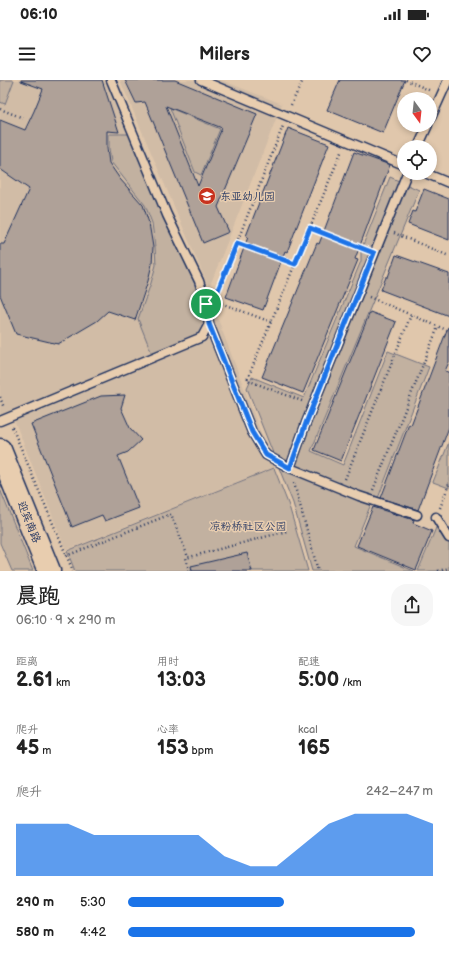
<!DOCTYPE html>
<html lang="zh">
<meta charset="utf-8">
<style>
body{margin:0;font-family:"Balsamiq Sans","LXGW WenKai TC",sans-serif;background:#f6f6f6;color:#222;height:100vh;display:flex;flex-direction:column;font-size:15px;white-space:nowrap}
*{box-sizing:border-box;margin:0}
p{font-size:13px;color:#767676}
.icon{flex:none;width:22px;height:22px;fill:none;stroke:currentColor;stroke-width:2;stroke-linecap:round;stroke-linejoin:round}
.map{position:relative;height:491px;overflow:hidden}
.drawer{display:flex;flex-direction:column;background:#fff;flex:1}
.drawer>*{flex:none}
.needle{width:26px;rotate:165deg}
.buttons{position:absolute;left:397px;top:12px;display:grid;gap:8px}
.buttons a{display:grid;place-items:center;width:40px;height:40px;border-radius:50%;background:#fff;box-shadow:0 2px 6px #0003;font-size:20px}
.pin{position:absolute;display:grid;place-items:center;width:34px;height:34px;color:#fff;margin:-17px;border:2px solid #fff;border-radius:50%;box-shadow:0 1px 4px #0007}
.round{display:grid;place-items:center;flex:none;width:42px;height:42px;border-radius:16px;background:#f6f6f6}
.overview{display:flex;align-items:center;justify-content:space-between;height:68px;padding:0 16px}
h1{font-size:22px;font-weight:800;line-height:30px}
.stats{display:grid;grid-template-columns:repeat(3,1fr);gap:6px;height:68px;padding:4px 16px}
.stats div{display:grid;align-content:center}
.stats b{font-size:20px;font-weight:800}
.stats small{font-size:11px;font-weight:400}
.stats p{font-size:11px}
.chart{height:112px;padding:8px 16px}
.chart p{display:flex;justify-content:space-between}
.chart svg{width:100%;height:72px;margin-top:4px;fill:#1a73e8;opacity:.7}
ul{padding:0 16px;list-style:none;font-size:13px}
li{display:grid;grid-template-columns:64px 48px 1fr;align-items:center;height:30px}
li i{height:10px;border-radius:5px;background:#1a73e8}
.status{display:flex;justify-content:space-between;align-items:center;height:28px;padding:0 20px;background:#fff;direction:ltr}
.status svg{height:11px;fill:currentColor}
header{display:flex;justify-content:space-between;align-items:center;height:52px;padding:0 16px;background:#fff;font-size:18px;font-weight:800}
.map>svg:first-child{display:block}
</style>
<div class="status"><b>06:10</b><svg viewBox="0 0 49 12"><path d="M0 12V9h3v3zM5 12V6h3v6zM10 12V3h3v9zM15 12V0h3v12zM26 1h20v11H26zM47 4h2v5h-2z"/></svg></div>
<header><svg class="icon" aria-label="menu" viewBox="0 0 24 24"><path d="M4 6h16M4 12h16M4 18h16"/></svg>Milers<svg class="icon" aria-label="heart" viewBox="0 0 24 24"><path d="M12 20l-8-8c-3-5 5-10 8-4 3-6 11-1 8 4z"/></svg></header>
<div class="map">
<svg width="449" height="491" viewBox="0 0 449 491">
<rect width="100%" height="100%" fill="#e0c7ac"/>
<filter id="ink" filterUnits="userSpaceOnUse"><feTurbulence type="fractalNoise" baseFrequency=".025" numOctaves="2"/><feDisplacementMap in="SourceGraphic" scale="8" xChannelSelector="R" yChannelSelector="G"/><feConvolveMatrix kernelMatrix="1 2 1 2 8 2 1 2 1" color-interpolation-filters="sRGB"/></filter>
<g filter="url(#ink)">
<g fill="#d1bca6">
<polygon points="0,0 116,0 222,249 0,340"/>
<polygon points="120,0 221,0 282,24 209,208"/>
<polygon points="222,250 274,387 66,470 13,337"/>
</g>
<g fill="#c2b1a0" stroke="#6e707f">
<polygon points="0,0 14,0 5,24 0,22"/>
<polygon points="170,28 220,49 201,95 195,92"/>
<polygon points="109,54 131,54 195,202 203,225 206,245 200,254 152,274 138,239 151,203 156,185 155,167 152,143 145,125 111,82 109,68"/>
<polygon points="390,97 419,110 311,371 343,385 388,271 429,287 375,426 371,424 354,466 414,491 312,491 293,423 247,308 252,297 304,318 361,181 361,170"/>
<polygon points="449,362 449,408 433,402"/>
<polygon points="274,388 289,426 308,491 75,491 67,471"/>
<polygon points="0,409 33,491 12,491 0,463"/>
<polygon points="438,443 449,463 449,491 418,491"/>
</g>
<g fill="#afa198" stroke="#1b2f5e" fill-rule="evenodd">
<polygon points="21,0 102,0 119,52 107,51 107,68 109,83 120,99 143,125 149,143 153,167 152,184 148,201 135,240 108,231 97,241 58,264 16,254 0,215 0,164 4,164 29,109 0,89 0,40 25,50 34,31 43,9 21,1"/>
<path d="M 125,0 L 175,0 L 257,34 L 218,127 L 229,152 L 203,163 L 145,22 L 136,23 ZM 166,26 L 222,48 L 198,106 Z"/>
<polygon points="340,0 405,0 383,53 327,30"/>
<polygon points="288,48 329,64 287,172 285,171 263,230 226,217 248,157 246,156"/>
<polygon points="354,72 390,85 355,179 358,180 303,313 262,297 317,163 319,164"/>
<polygon points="424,109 449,119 449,160 408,144 413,131 415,132"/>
<polygon points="396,175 449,194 449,236 381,210 386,197 388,197"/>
<polygon points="370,232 396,242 341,381 314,370"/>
<polygon points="448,247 449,247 449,282 445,291 449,292 449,347 418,430 381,418 409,344 411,345"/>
<polygon points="125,315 121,328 130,348 141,360 128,372 118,376 139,428 105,441 102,435 72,447 31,344 101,316"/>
<polygon points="373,427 414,440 413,443 432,451 416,490 357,466"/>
<polygon points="247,473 252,491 192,491 191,486"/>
</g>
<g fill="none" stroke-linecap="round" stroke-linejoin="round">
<defs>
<g id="lane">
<polyline points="111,0 167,135 199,201 207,226 209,244 252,352 266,375 290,388 359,416 417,435"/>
<polyline points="201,0 404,85"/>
<polyline points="430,40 448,0"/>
<polyline points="418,67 428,45"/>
<polyline points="425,93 449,103"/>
<polyline points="0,341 202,257 209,244"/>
<polyline points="290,388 306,343 407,93"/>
<polyline points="436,437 449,458"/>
</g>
<polyline id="highway" points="0,370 49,491"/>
</defs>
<use href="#lane" stroke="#1b2f5e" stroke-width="11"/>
<use href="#highway" stroke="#1b2f5e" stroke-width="25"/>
<g stroke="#1b2f5e" stroke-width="2.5" stroke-dasharray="1 3" stroke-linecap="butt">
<polyline points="406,0 431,11"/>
<polyline points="291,25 303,0"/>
<polyline points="0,29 23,38"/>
<polyline points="310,148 364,170"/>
<polyline points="394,153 449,176"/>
<polyline points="237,163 295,184"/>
<polyline points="216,215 283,46"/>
<polyline points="369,217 449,251"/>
<polyline points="218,222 271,242"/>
<polyline points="0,317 4,328"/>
<polyline points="302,321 247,300 342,70"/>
<polyline points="12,347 73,491"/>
<polyline points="345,399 411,235"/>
<polyline points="294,403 318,491"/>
<polyline points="373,410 438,247"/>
<polyline points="440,428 449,404"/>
<polyline points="66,476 171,434 188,477"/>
<polyline points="189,491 186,478 287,451"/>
<polyline points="438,491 449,488"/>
</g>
<use href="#lane" stroke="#e8cdaf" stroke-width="8"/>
<use href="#highway" stroke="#e8cdaf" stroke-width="22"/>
</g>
</g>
<g fill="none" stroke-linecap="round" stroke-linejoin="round" filter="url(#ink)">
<defs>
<polygon id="route" points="310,148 374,173 306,343 290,388 266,375 252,352 209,244 206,224 214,220 237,163 295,184"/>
</defs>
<use href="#route" stroke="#fff" stroke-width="8"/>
<use href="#route" stroke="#1a73e8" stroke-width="5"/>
</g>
<defs>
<symbol id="school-disc" viewBox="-11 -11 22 22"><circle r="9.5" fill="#c8321e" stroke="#e8cdaf"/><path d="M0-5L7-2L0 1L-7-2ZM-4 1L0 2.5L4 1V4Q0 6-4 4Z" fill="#fff"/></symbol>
</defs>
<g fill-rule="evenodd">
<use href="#school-disc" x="197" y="106" width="20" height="20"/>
</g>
<g text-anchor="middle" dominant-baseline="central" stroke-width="3" stroke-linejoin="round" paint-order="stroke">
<g font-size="11" fill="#1b2f5e" stroke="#e8cdaf" text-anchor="start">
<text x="220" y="116">东亚幼儿园</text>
</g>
<g font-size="11" fill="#1b2f5e" stroke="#e8cdaf">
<text transform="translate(29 442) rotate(68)">迎宾南路</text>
</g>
<g font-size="11" fill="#2c3c65" stroke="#e8cdaf">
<text x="248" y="446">凉粉桥社区公园</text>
</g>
</g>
</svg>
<div class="buttons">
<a><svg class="needle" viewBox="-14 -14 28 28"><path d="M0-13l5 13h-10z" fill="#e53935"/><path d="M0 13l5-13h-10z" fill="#767676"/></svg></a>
<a><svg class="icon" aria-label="locate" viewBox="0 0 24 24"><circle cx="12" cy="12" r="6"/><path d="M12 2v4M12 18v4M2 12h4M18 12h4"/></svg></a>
</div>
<div class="pin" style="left:206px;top:224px;background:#1e9e55"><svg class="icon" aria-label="arrive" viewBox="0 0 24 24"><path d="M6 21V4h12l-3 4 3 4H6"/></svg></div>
</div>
<section class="drawer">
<div class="overview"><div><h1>晨跑</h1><p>06:10 · 9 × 290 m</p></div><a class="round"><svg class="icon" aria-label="share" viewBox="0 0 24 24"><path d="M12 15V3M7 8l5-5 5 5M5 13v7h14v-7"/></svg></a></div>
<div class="stats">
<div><p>距离</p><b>2.61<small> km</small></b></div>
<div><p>用时</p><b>13:03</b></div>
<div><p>配速</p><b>5:00<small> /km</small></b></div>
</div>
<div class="stats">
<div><p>爬升</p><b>45<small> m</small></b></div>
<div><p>心率</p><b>153<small> bpm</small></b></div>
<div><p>kcal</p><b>165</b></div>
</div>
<div class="chart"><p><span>爬升</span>242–247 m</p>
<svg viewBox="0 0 160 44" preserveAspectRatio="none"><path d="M0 44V12L10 12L20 12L30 19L40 19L50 19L60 19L70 19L80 32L90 38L100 38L110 25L120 12L130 6L140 6L150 6L160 12V44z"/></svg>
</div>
<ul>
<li><b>290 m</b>5:30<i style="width:51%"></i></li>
<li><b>580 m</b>4:42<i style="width:94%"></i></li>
</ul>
</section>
